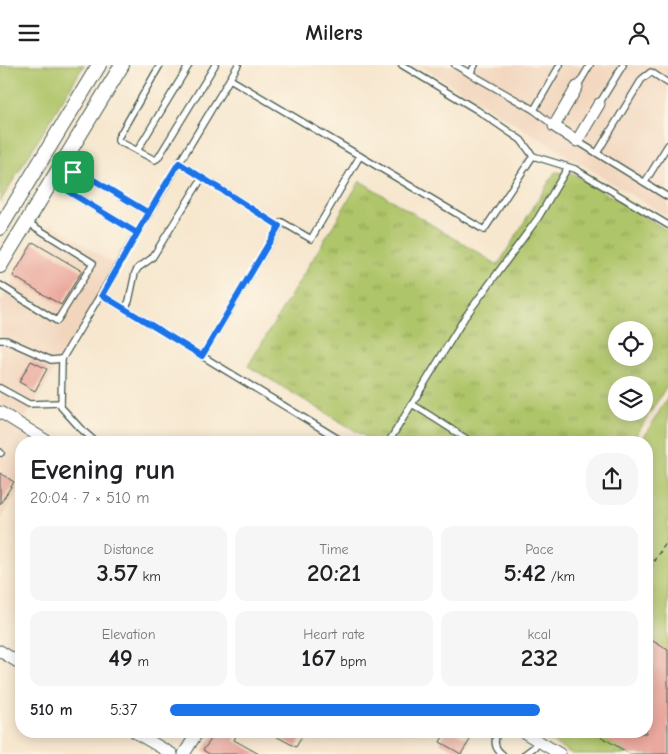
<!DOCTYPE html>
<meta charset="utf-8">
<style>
body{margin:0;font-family:"Comic Neue",sans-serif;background:#f6f6f6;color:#202124;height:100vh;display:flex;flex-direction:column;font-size:19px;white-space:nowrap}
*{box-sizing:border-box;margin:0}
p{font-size:16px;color:#757577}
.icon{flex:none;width:28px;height:28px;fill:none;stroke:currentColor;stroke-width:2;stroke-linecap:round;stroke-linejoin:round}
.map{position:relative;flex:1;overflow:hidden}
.panel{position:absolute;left:15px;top:371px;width:638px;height:302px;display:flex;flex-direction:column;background:#fff;border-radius:20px;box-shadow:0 2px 12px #0003}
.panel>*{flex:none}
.controls{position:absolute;left:608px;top:256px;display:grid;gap:10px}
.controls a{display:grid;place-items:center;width:45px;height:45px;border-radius:50%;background:#fff;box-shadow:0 2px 12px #0003;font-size:25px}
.pin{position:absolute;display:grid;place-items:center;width:42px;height:42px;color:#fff;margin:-21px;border-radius:10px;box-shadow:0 2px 8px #0006}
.round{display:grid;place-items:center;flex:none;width:52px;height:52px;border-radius:20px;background:#f6f6f6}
.overview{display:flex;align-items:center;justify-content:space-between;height:85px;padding:0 15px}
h1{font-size:28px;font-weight:600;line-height:38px}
.stats{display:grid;grid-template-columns:repeat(3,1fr);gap:8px;height:85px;padding:5px 15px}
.stats div{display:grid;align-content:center;border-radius:12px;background:#f6f6f6;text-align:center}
.stats b{font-size:25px;font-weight:600}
.stats small{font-size:14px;font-weight:400}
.stats p{font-size:14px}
ul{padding:0 15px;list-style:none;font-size:16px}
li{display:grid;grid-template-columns:80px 60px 1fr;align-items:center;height:38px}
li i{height:12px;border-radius:6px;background:#1a73e8}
header{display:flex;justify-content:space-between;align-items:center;height:65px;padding:0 15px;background:#fff;font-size:22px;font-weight:600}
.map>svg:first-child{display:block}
</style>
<header><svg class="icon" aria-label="menu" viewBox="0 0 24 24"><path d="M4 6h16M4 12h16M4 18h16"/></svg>Milers<svg class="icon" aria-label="person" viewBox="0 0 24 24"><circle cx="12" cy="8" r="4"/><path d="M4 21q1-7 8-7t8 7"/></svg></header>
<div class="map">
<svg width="668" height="689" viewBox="0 0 668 689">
<defs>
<pattern id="grass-tufts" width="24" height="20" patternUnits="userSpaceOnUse" patternTransform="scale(1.25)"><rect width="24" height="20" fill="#afc569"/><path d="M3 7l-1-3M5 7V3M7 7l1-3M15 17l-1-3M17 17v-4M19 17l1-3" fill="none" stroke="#8ea157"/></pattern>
</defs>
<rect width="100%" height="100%" fill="#fcf5e5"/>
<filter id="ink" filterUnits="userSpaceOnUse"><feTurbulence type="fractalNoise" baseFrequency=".02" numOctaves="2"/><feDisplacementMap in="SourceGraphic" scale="10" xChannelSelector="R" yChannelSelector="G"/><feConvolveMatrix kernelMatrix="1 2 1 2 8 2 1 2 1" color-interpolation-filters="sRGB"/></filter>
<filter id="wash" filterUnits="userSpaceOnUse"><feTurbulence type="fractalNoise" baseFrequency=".0096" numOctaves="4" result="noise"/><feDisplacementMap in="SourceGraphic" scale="20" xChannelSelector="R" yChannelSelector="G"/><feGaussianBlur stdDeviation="1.12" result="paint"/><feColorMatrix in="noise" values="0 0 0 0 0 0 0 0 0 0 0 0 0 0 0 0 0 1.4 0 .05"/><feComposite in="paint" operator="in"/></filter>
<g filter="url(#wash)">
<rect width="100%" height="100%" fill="#f7e7cf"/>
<g fill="#f2d5bd">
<polygon points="419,0 668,0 668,152"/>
<polygon points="51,157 117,202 24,355 0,340 0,238"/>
<polygon points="0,354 39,377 21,378 21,421 0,456"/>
</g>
<path fill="url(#grass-tufts)" stroke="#67814e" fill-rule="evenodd" d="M 555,107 L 574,109 L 668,166 L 668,319 L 632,377 L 374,377 L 248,301 L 360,116 L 498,200 ZM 616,265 L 644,265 L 644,292 L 616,292 ZM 616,320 L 644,320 L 644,348 L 616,348 Z"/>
<g fill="#afc569" stroke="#67814e">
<polygon points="0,0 84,0 0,137"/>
<polygon points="668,332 668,689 572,689 537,668 646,668 646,378 641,377"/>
</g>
<g id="blocks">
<g fill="#eba89e">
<polygon points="33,177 82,206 61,240 13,211"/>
<polygon points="31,296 47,304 35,326 19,317"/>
<polygon points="0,408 14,417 0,439"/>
<polygon points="646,572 668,585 668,689 630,689 595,668 646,668"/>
<polygon points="216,668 231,668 236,671 234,675 259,689 209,689 203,685"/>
<polygon points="270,668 304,668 296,682"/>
<polygon points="445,668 457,668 470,675 461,689 440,677"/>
</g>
</g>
</g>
<g filter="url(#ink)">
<use href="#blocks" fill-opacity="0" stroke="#3f564b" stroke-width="1"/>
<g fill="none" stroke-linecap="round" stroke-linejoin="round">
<defs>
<g id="service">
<polyline points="160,0 118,73 118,76 155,95 158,93 215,0"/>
<polyline points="402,0 477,45 521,75 533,91 575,104 668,160"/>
<polyline points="455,0 534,45 554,61"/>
<polyline points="470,9 475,0"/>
<polyline points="230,14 360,91"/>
<polyline points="577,22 590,0"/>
<polyline points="599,39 623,0"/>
<polyline points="534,45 560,0"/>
<polyline points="577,76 668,132"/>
<polyline points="137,86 189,0"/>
<polyline points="597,88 642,14 651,7 668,18"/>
<polyline points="179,98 279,161"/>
<polyline points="60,105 82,108 149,148"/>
<polyline points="59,107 69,127 137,168"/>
<polyline points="645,117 668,80"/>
<polyline points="0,220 57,256 93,198 27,157"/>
<polyline points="102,230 345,378"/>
<polyline points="125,244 129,236 135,208 138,203 152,193 202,113"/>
<polyline points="0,275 6,275 51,295 62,294"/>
<polyline points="202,291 282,157 311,174 360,91 484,165 533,91"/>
<polyline points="0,323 29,339 61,338"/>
<polyline points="412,339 465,252 538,153 568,102"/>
<polyline points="97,378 80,363 61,342 62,294 238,0"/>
<polyline points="388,378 412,339 473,378"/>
<polyline points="0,387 1,388"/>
<path d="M 497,668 C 494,676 494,683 502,689"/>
<polyline points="525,689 541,677"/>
</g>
<g id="minor">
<polyline points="577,22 554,61 577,76 599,39"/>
<polyline points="0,347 50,378"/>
<polyline points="0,586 21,599"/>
<polyline points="136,668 172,689"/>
<polyline points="525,668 560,689"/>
<polyline points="184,689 197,668"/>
</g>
<g id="tertiary">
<polyline points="0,163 99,0"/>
<polyline points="0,201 122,0"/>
</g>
</defs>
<use href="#service" stroke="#3f564b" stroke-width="8"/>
<use href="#minor" stroke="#3f564b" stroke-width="13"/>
<use href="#tertiary" stroke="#3f564b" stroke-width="16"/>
<polyline stroke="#3f564b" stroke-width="2" stroke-dasharray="4 4" stroke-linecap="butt" points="646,510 668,474"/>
<use href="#service" stroke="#fff" stroke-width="5.5"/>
<use href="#minor" stroke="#fff" stroke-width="11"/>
<use href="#tertiary" stroke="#fff" stroke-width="14"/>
</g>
</g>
<g fill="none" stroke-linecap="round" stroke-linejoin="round" filter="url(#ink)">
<defs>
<path id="route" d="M 73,107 L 82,108 L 149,148 L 102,230 L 202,291 L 279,161 L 179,98 C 164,121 151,145 137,168 L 69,127 L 58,105 L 73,107"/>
</defs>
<use href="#route" stroke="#fff" stroke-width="10"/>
<use href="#route" stroke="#1a73e8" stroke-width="6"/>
</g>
</svg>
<div class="controls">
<a><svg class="icon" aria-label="locate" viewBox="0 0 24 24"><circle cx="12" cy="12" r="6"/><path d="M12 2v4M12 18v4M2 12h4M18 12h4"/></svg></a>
<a><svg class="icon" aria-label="layers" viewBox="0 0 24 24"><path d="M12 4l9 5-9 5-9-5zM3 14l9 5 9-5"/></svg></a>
</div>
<div class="pin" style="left:73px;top:107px;background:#1e9e55"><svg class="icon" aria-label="arrive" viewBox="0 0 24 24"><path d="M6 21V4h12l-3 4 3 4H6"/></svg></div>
<section class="panel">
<div class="overview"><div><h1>Evening run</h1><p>20:04 · 7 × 510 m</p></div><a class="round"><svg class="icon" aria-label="share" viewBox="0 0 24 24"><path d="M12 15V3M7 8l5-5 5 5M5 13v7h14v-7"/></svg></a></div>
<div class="stats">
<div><p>Distance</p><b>3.57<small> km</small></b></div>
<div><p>Time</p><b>20:21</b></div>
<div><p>Pace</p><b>5:42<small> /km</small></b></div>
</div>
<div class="stats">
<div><p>Elevation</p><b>49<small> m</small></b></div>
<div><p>Heart rate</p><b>167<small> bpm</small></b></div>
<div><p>kcal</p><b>232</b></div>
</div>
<ul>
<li><b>510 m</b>5:37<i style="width:79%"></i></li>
</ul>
</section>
</div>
